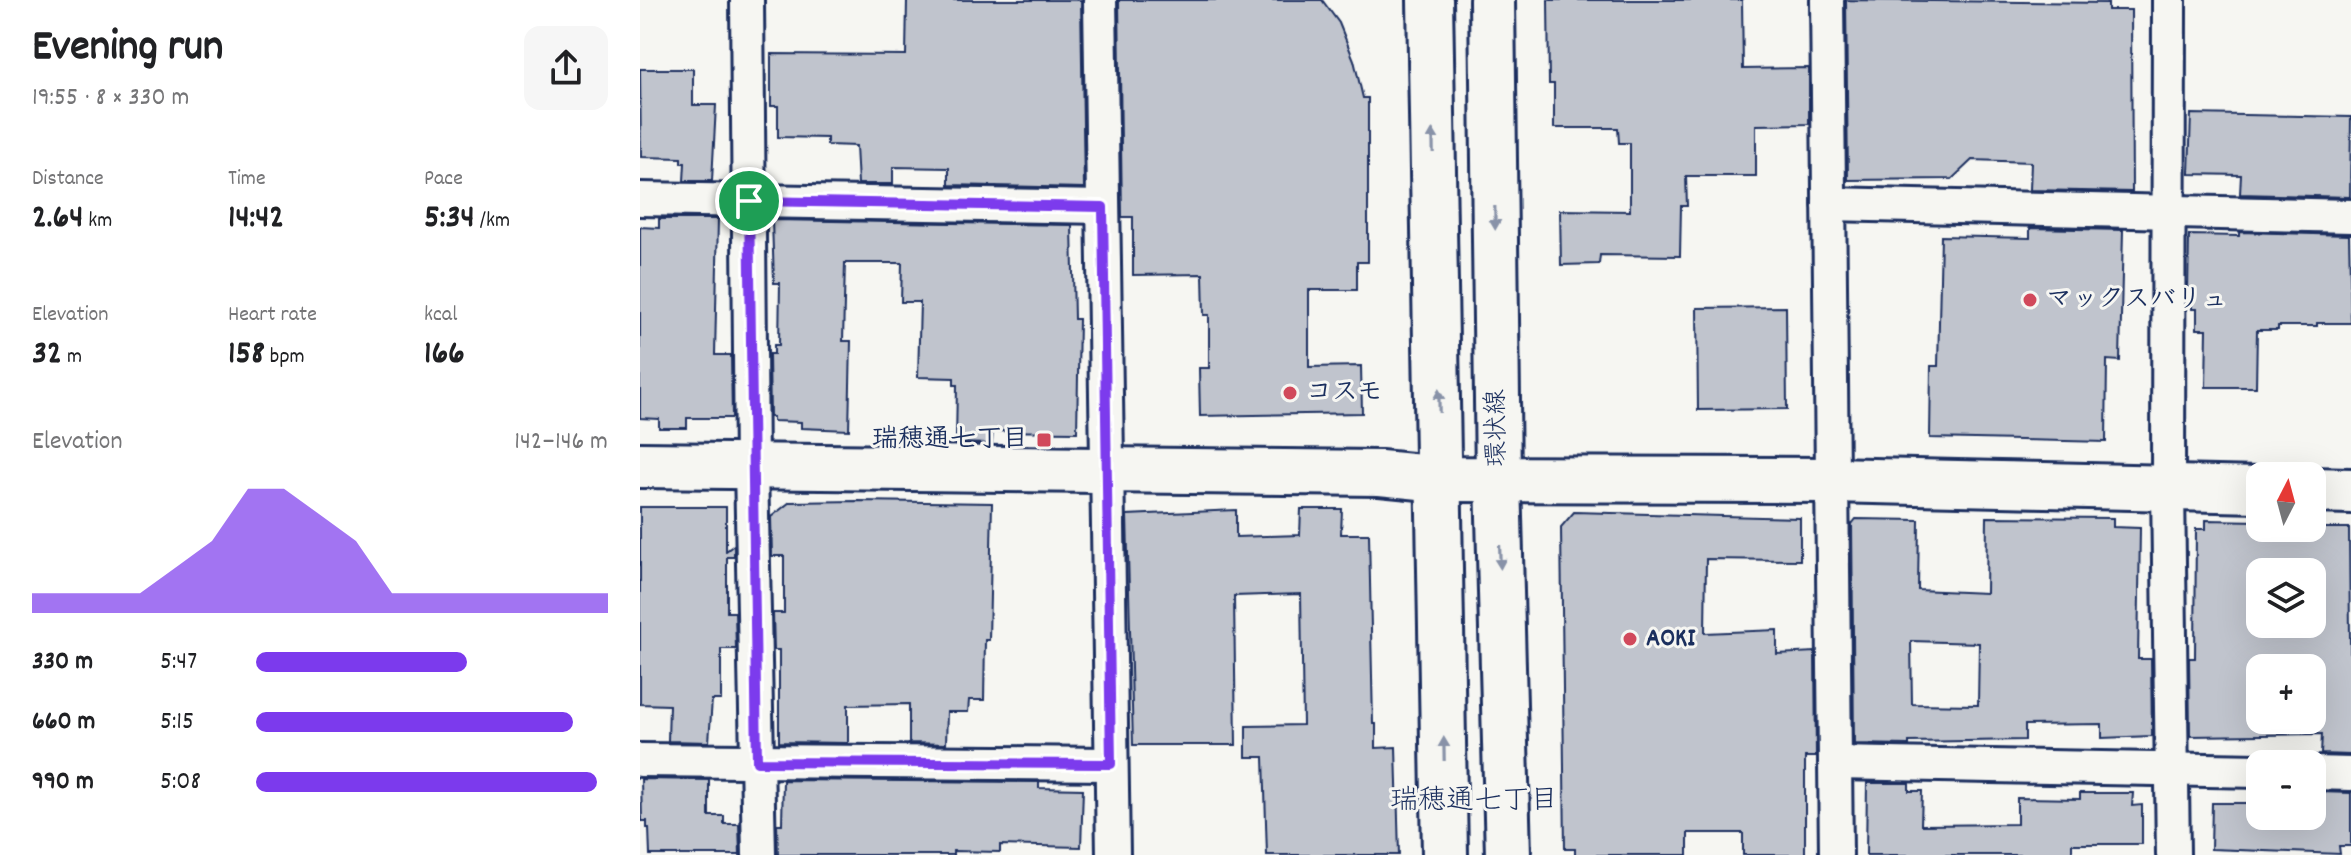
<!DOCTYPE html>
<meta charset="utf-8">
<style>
body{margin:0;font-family:Dekko,"Klee One",sans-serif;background:#f6f6f6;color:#202124;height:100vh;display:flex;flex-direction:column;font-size:30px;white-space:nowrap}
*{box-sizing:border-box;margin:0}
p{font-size:26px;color:#757577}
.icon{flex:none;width:44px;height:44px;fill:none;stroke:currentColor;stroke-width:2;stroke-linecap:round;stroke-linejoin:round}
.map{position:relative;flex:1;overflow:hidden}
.drawer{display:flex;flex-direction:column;background:#fff;width:640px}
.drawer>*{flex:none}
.needle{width:52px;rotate:6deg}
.tools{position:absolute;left:1606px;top:462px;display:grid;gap:16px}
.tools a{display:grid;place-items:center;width:80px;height:80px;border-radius:16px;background:#fff;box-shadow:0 8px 32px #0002;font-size:40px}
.pin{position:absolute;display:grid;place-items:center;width:68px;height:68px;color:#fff;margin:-34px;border:4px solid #fff;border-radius:50%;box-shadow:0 2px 8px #0007}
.round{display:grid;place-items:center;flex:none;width:84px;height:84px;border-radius:16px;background:#f6f6f6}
.head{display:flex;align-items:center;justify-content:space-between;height:136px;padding:0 32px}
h1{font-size:44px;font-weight:700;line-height:60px}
.stats{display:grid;grid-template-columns:repeat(3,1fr);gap:12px;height:136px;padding:8px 32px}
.stats div{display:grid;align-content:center}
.stats b{font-size:34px;font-weight:700}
.stats small{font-size:22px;font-weight:400}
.stats p{font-size:22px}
.chart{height:224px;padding:16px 32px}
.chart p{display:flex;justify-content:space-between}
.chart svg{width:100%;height:144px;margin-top:8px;fill:#7c3aed;opacity:.7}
ul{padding:0 32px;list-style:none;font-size:26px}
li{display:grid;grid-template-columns:128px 96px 1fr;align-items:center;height:60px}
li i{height:20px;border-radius:10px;background:#7c3aed}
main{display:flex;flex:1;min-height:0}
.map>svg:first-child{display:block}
</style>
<main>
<section class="drawer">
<div class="head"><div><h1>Evening run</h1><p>19:55 · 8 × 330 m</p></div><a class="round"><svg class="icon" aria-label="share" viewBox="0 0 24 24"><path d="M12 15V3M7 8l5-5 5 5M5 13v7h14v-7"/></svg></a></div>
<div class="stats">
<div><p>Distance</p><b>2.64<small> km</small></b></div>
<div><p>Time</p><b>14:42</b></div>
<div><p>Pace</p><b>5:34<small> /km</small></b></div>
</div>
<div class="stats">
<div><p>Elevation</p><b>32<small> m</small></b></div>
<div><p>Heart rate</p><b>158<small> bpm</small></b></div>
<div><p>kcal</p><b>166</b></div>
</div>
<div class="chart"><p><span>Elevation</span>142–146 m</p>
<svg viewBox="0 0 160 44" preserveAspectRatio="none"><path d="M0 44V38L10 38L20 38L30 38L40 30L50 22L60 6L70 6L80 14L90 22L100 38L110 38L120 38L130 38L140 38L150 38L160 38V44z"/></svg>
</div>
<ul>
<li><b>330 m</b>5:47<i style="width:60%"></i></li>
<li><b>660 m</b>5:15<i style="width:90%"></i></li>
<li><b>990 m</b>5:08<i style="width:97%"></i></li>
</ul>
</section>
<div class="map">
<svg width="1711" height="855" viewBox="0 0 1711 855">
<rect width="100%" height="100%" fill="#f6f6f2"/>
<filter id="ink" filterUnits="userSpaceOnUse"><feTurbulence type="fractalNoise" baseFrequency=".0125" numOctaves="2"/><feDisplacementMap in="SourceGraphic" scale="16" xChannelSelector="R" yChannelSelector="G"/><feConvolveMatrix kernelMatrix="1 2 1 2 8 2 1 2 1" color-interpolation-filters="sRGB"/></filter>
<g filter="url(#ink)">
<g fill="#c0c4cd" stroke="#1b2f5e" stroke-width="2" fill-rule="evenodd">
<polygon points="267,0 441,0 444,188 309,185 309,168 253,167 253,184 218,184 216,146 187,145 187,138 138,137 138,106 131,106 131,54 266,55"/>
<polygon points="479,0 682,0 699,23 714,60 723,98 728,98 728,262 717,262 717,290 669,290 669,367 721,366 722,413 560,416 559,368 569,368 569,315 564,315 563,274 493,275 493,217 482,217"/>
<polygon points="908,0 1102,0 1103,69 1169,68 1169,124 1116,125 1116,176 1046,176 1047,206 1041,206 1040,256 960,255 959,264 921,265 920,210 990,211 990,143 979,143 978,128 914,128 914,84 909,84"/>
<polygon points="1206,0 1468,3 1468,10 1491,10 1492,192 1390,190 1391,162 1332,160 1312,179 1208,180"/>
<polygon points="0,69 53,69 53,105 76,105 72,181 44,181 45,163 41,163 41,158 1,157"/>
<polygon points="1551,114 1711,117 1710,197 1600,194 1601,175 1549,174"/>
<polygon points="19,219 78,219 75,355 91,355 92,418 47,418 47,428 19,428 19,419 0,418 0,227 19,228"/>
<polygon points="132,220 432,225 434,319 439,319 437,432 353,431 352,444 316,443 317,385 314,385 314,378 278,377 280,302 261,302 262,263 205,263 203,341 211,341 209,430 161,428 161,422 133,421 133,417 130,417 129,354 134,354 134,345 139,345 140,283 134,283"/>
<polygon points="1390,228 1483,230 1480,361 1467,360 1466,442 1290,438 1291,366 1298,366 1301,236 1390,238"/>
<polygon points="1599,232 1709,235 1711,323 1677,323 1677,326 1638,326 1638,330 1617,330 1616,387 1566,387 1567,329 1557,329 1557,309 1552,309 1552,294 1548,294 1549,235 1599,236"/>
<polygon points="1146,307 1147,409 1058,410 1057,308"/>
<polygon points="218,501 352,503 349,640 345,640 344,700 329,700 328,712 307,712 306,744 269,743 269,704 208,705 208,743 139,742 139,650 134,650 133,613 144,613 144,556 132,556 131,517 150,502"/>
<polygon points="0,507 86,507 86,551 94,545 94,557 87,557 87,612 95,612 96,649 81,649 81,700 72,700 69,742 28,741 29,705 0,704"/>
<polygon points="661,509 702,509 701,534 729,534 733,724 736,724 736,748 756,747 759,855 627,855 624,757 606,757 606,726 663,725 661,594 594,596 596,745 493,745 487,515 596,510 596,537 660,535"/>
<polygon points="934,512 1160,518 1160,560 1066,559 1065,633 1137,630 1137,654 1175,652 1176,757 1165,757 1165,855 1103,855 1103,833 1048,833 1048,855 935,855 935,849 925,849 921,527"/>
<path d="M 1347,517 L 1473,518 L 1473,527 L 1500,528 L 1498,659 L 1511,659 L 1512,736 L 1462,738 L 1462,724 L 1385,725 L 1385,740 L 1269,742 L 1269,745 L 1214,744 L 1212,524 L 1216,519 L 1279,520 L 1278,590 L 1346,593 ZM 1271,641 L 1339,643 L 1338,705 L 1272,704 Z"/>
<path d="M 1566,520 L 1620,521 L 1620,528 L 1709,528 L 1711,755 L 1681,754 L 1682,734 L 1550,736 L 1549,658 L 1555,658 L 1556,529 L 1566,529 ZM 1620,572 L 1672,572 L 1672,624 L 1620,624 ZM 1620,668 L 1672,668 L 1672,720 L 1620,720 Z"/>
<polygon points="1,779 69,780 69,816 84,816 84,824 99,824 100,855 10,855 9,828 7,828 7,821 2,821"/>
<polygon points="143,780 399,782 399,788 443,789 441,847 360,845 360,852 313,851 313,855 138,855 137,824 142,824"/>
<polygon points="1227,783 1269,783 1269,791 1282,791 1281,825 1377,824 1377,798 1440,799 1440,793 1493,793 1492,806 1502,805 1502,844 1432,844 1432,855 1226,855"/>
<polygon points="1680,792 1711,793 1711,846 1699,846 1700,854 1571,849 1572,803 1620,803 1620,816 1672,816 1672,795 1680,795"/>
</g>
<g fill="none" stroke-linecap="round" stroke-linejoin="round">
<defs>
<g id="street">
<polyline points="107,0 111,467 119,855"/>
<polyline points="460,0 473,855"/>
<polyline points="1187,0 1196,855"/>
<polyline points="1529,0 1528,489 1533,855"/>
<polyline points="0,199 463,207"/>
<polyline points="1189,204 1711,216"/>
<polyline points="0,760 471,764"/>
<polyline points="1196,763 1620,771"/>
<polyline points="1672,773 1711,774"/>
</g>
<g id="secondary">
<polyline points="0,465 740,473 801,479 1191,480 1620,490"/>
<polyline points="1672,490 1711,491"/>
</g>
<g id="primary">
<polyline points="790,0 805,855"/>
<polyline points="852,0 858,479 868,855"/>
</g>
</defs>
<use href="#street" stroke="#1b2f5e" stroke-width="38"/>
<use href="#secondary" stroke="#1b2f5e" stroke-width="50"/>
<use href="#primary" stroke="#1b2f5e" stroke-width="50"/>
<use href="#street" stroke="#f6f6f2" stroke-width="32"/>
<use href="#secondary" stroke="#f6f6f2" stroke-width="44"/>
<use href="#primary" stroke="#f6f6f2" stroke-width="44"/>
</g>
<defs><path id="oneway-solid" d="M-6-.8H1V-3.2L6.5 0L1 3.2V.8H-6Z" transform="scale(2)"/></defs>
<g fill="#8892a8">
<use href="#oneway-solid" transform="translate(793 141) rotate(-91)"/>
<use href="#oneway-solid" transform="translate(855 218) rotate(89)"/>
<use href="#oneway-solid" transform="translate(799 401) rotate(-91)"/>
<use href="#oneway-solid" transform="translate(860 557) rotate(88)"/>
<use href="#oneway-solid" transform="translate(804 749) rotate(-91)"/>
</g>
</g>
<g fill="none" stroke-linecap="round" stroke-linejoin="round" filter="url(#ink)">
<defs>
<polygon id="route" points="109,201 463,207 471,764 117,762"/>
</defs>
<use href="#route" stroke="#fff" stroke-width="16"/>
<use href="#route" stroke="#7c3aed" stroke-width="10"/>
</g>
<g fill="#d1495b" stroke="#f6f6f2" stroke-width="3">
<circle cx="1390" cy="300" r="8"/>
<circle cx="650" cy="393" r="8"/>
<rect x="396" y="432" width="16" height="16" rx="4"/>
<circle cx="990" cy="639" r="8"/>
</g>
<g text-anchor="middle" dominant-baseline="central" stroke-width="6" stroke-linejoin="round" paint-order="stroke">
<g font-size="26" font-weight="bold" fill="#1b2f5e" stroke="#f6f6f2" text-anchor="start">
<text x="1406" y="300">マックスバリュ</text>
<text x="666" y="393">コスモ</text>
<text x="388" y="440" text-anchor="end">瑞穂通七丁目</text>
<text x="1006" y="639">AOKI</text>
</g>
<g font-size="26" fill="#1b2f5e" stroke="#f6f6f2">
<text transform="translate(858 428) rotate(-91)">環状線</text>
</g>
<g font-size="28" fill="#1b2f5e" stroke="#f6f6f2">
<text x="834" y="803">瑞穂通七丁目</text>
</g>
</g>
</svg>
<div class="tools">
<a><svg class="needle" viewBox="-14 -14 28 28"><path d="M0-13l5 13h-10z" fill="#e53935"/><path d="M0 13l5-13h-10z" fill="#757577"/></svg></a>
<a><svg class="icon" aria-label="layers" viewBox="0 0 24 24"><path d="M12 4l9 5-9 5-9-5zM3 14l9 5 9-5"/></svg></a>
<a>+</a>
<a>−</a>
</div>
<div class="pin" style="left:109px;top:201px;background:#1e9e55"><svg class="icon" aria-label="arrive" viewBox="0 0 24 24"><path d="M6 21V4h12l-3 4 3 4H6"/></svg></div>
</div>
</main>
